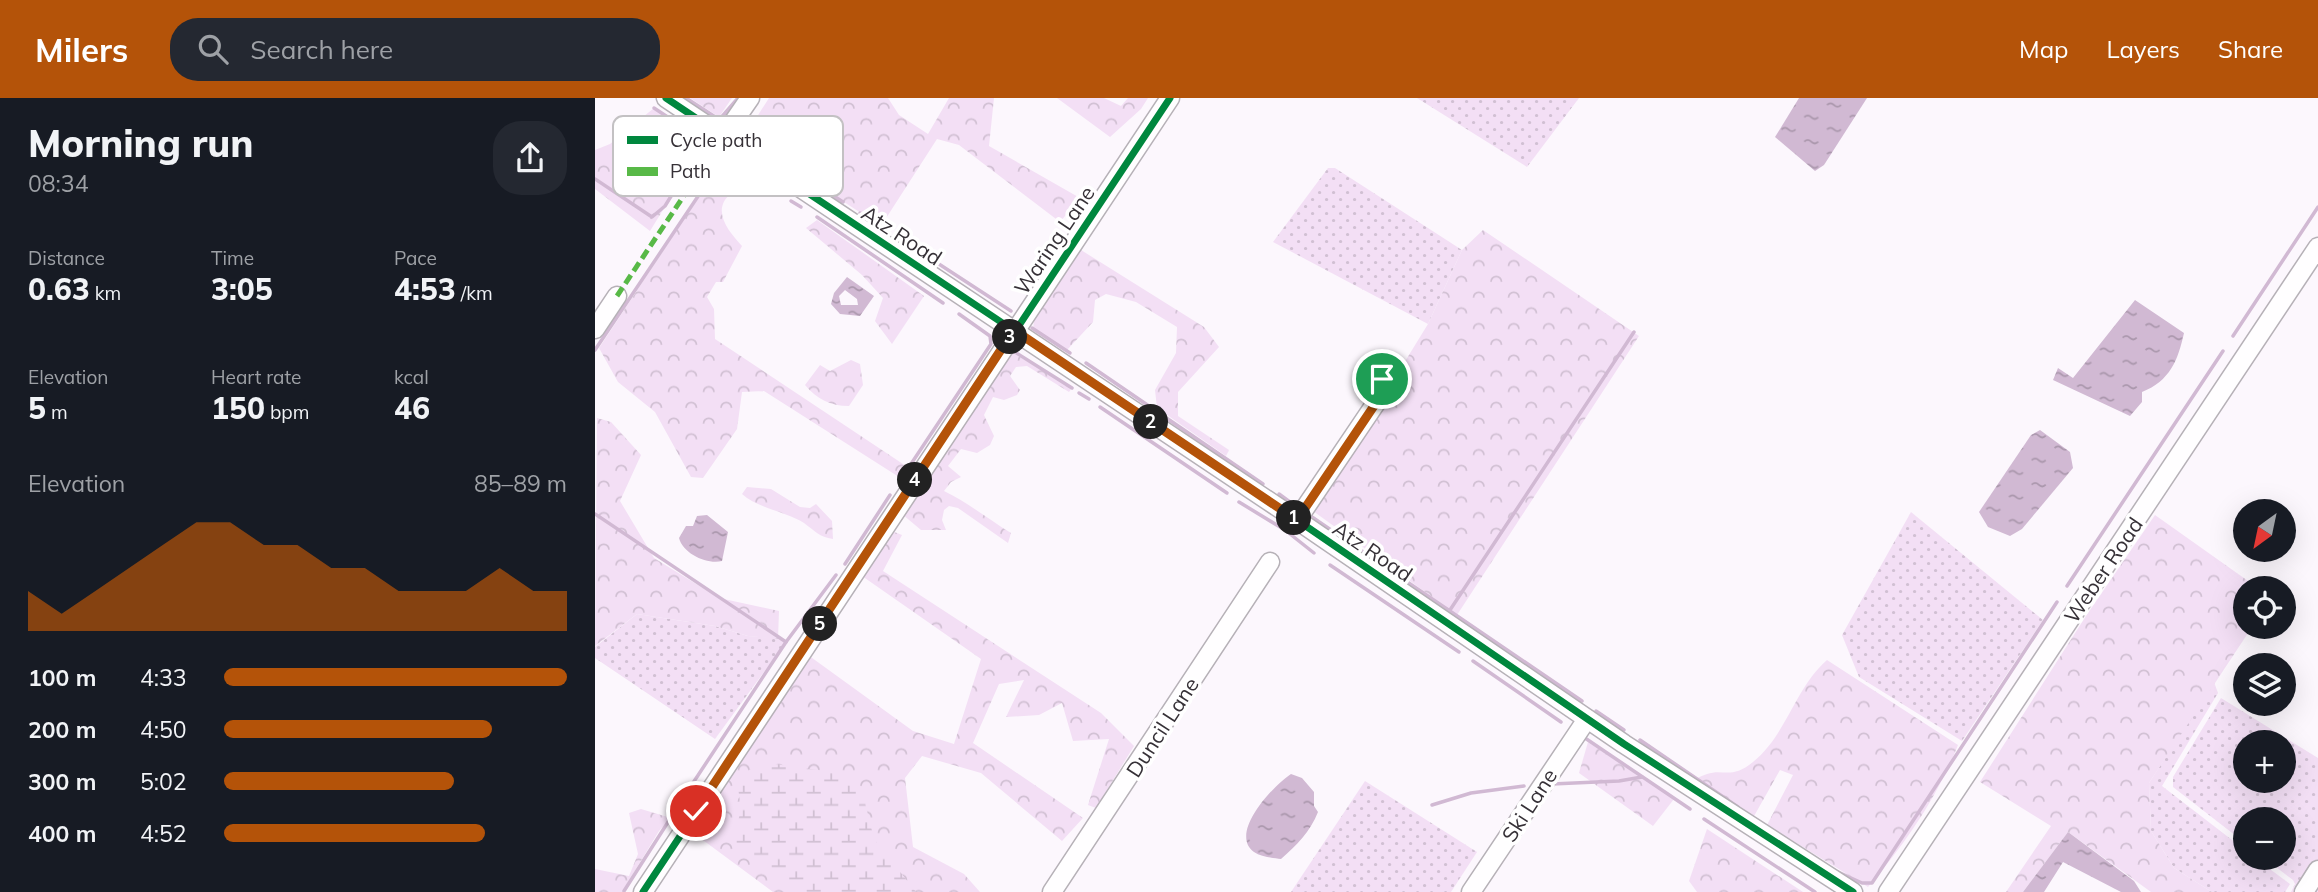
<!DOCTYPE html>
<meta charset="utf-8">
<style>
body{margin:0;font-family:Mulish,sans-serif;background:#242831;color:#f1f3f6;height:100vh;display:flex;flex-direction:column;font-size:26px;white-space:nowrap}
*{box-sizing:border-box;margin:0}
p{font-size:23px;color:#9ea1a6}
.icon{flex:none;width:38px;height:38px;fill:none;stroke:currentColor;stroke-width:2;stroke-linecap:round;stroke-linejoin:round}
.map{position:relative;flex:1;overflow:hidden}
.panel{display:flex;flex-direction:column;background:#171b24;width:595px}
.panel>*{flex:none}
.needle{width:46px;rotate:213deg}
.tools{position:absolute;left:1638px;top:401px;display:grid;gap:14px}
.tools a{display:grid;place-items:center;width:63px;height:63px;border-radius:50%;background:#171b24;box-shadow:0 7px 28px #0002;font-size:35px}
.pin{position:absolute;display:grid;place-items:center;width:60px;height:60px;color:#fff;margin:-30px;border:4px solid #fff;border-radius:50%;box-shadow:0 2px 7px #0007}
.km{position:absolute;width:35px;height:35px;margin:-18px;border-radius:50%;background:#222;color:#fff;font-size:19px;line-height:35px;text-align:center}
.round{display:grid;place-items:center;flex:none;width:74px;height:74px;border-radius:28px;background:#242831}
.head{display:flex;align-items:center;justify-content:space-between;height:119px;padding:0 28px}
h1{font-size:38px;font-weight:800;line-height:52px}
.metrics{display:grid;grid-template-columns:repeat(3,1fr);gap:10px;height:119px;padding:7px 28px}
.metrics div{display:grid;align-content:center}
.metrics b{font-size:30px;font-weight:800}
.metrics small{font-size:19px;font-weight:400}
.metrics p{font-size:19px}
.chart{height:196px;padding:14px 28px}
.chart p{display:flex;justify-content:space-between}
.chart svg{width:100%;height:126px;margin-top:7px;fill:#b45309;opacity:.7}
ul{padding:0 28px;list-style:none;font-size:23px}
li{display:grid;grid-template-columns:112px 84px 1fr;align-items:center;height:52px}
li i{height:18px;border-radius:9px;background:#b45309}
header{display:flex;align-items:center;gap:42px;box-sizing:border-box;height:98px;padding:0 35px;background:#b45309;color:#fff}
header strong{font-size:33px}
nav{display:flex;gap:38px;margin-inline-start:auto;font-size:24px}
.search{width:490px;height:63px;background:#242831;display:flex;align-items:center;gap:18px;box-sizing:border-box;padding:0 24px;border-radius:28px;color:#9ea1a6;font-size:26px}
main{display:flex;flex:1;min-height:0}
.map>svg:first-child{display:block}
</style>
<header>
<strong>Milers</strong>
<div class="search"><svg class="icon" aria-label="search" viewBox="0 0 24 24"><circle cx="10" cy="10" r="6"/><path d="M15 15l6 6"/></svg>Search here</div>
<nav><a>Map</a><a>Layers</a><a>Share</a></nav>
</header>
<main>
<section class="panel">
<div class="head"><div><h1>Morning run</h1><p>08:34</p></div><a class="round"><svg class="icon" aria-label="share" viewBox="0 0 24 24"><path d="M12 15V3M7 8l5-5 5 5M5 13v7h14v-7"/></svg></a></div>
<div class="metrics">
<div><p>Distance</p><b>0.63<small> km</small></b></div>
<div><p>Time</p><b>3:05</b></div>
<div><p>Pace</p><b>4:53<small> /km</small></b></div>
</div>
<div class="metrics">
<div><p>Elevation</p><b>5<small> m</small></b></div>
<div><p>Heart rate</p><b>150<small> bpm</small></b></div>
<div><p>kcal</p><b>46</b></div>
</div>
<div class="chart"><p><span>Elevation</span>85–89 m</p>
<svg viewBox="0 0 160 44" preserveAspectRatio="none"><path d="M0 44V30L10 38L20 30L30 22L40 14L50 6L60 6L70 14L80 14L90 22L100 22L110 30L120 30L130 30L140 22L150 30L160 30V44z"/></svg>
</div>
<ul>
<li><b>100 m</b>4:33<i style="width:100%"></i></li>
<li><b>200 m</b>4:50<i style="width:78%"></i></li>
<li><b>300 m</b>5:02<i style="width:67%"></i></li>
<li><b>400 m</b>4:52<i style="width:76%"></i></li>
</ul>
</section>
<div class="map">
<svg width="1723" height="794" viewBox="0 0 1723 794">
<defs>
<pattern id="grass-dots" width="8" height="8" patternUnits="userSpaceOnUse" patternTransform="scale(1.75)"><rect width="8" height="8" fill="#f3dff5"/><path d="M2 2h.1M6 6h.1" fill="none" stroke="#d1c0d3" stroke-width="1.8" stroke-linecap="round"/></pattern>
<pattern id="forest-crowns" width="20" height="18" patternUnits="userSpaceOnUse" patternTransform="scale(1.75)"><rect width="20" height="18" fill="#f3dff5"/><path d="M2 6a3 3 0 1 1 6 0M12 15a3 3 0 1 1 6 0" fill="none" stroke="#d1c0d3"/></pattern>
<pattern id="wetland-marsh" width="20" height="14" patternUnits="userSpaceOnUse" patternTransform="scale(1.75)"><rect width="20" height="14" fill="#f3dff5"/><path d="M1 5h8M5 5V1M11 12h8M15 12V8" fill="none" stroke="#d1c0d3"/></pattern>
<pattern id="water-ripples" width="26" height="14" patternUnits="userSpaceOnUse" patternTransform="scale(1.75)"><rect width="26" height="14" fill="#d1b9d3"/><path d="M2 4q2-2 4 0t4 0M15 11q2-2 4 0t4 0" fill="none" stroke="#aa97ac"/></pattern>
</defs>
<rect width="100%" height="100%" fill="#fcf7fd"/>
<g fill="url(#grass-dots)" fill-rule="evenodd">
<polygon points="822,0 984,0 932,69"/>
<polygon points="733,70 740,70 867,152 833,226 678,144"/>
<polygon points="1316,414 1448,522 1367,643 1264,579 1247,537"/>
<polygon points="42,516 120,528 153,538 185,540 191,544 120,641 0,560 0,549"/>
<polygon points="1619,584 1623,595 1567,688 1650,752 1650,760 1660,760 1695,786 1690,794 1617,794 1579,770 1556,733 1554,685"/>
<path d="M 1626,600 L 1723,660 L 1723,794 L 1696,794 L 1700,786 L 1698,782 L 1669,760 L 1689,760 L 1689,721 L 1650,721 L 1650,745 L 1578,689 L 1578,679 ZM 1650,644 L 1689,644 L 1689,682 L 1650,682 Z"/>
<polygon points="770,683 882,754 856,794 696,794"/>
</g>
<g fill="url(#forest-crowns)">
<polygon points="95,0 137,0 124,19"/>
<polygon points="174,0 293,0 304,17 333,36 354,0 399,0 394,48 485,100 465,124 364,47 342,41 286,128 149,39"/>
<polygon points="462,0 509,0 526,8 533,0 553,0 546,11 515,39"/>
<polygon points="59,10 108,47 55,133 0,91 0,52 15,46"/>
<path d="M 129,61 L 167,86 C 159,88 145,90 138,94 C 114,111 134,134 147,148 L 128,184 L 121,184 L 112,199 L 119,211 L 120,241 L 311,368 L 304,379 L 169,293 L 147,294 L 142,331 L 108,380 L 96,379 L 60,314 L 23,284 L 4,250 Z"/>
<polygon points="222,122 329,198 297,246 280,223 288,200 267,177 211,130"/>
<polygon points="888,132 1044,238 862,517 718,413 833,226 867,152"/>
<polygon points="486,152 609,229 624,249 583,294 583,318 634,352 631,358 562,310 560,292 581,255 582,229 541,204 511,196 500,202 498,224 472,252 438,231 439,223"/>
<path d="M 418,255 L 477,290 L 474,294 L 432,268 L 421,269 L 415,278 L 425,292 L 422,297 L 409,302 L 398,299 L 389,317 L 399,338 L 395,347 L 382,355 L 366,351 L 353,368 L 366,379 L 356,384 L 349,393 C 372,404 393,421 416,435 L 413,445 L 363,410 L 354,408 L 349,412 L 347,422 L 351,432 L 326,432 L 307,416 Z"/>
<path d="M 256,262 L 265,266 L 268,287 L 254,308 C 235,308 222,301 210,287 L 225,267 L 235,273 Z"/>
<polygon points="2,320 16,324 46,357 25,403 59,460 124,500 184,513 183,541 153,538 120,528 42,516 0,548"/>
<path d="M 152,389 L 176,391 L 205,409 L 215,410 L 221,406 L 237,423 L 238,441 C 224,439 220,433 209,425 C 190,413 164,411 147,396 Z"/>
<polygon points="1560,417 1663,490 1650,490 1650,528 1657,529 1554,685 1556,733 1579,770 1617,794 1556,794 1473,734 1428,794 1411,794 1456,728 1385,684 1491,518"/>
<polygon points="297,433 307,437 288,473 506,615 539,648 501,710 493,707 514,641 478,643 467,605 444,617 411,619 429,582 404,586 378,645 488,720 467,743 386,675 327,658 310,680 318,749 369,776 385,794 178,794 97,734 213,557 318,633 359,646 386,561 267,478"/>
<path d="M 1232,562 L 1363,647 C 1342,700 1310,746 1273,789 L 1172,727 L 1198,677 L 1185,672 L 1154,727 L 1092,687 C 1098,683 1105,678 1112,676 C 1128,670 1136,682 1158,664 C 1191,638 1200,590 1232,562 Z"/>
<polygon points="993,644 1079,701 1058,728 984,675"/>
<polygon points="46,711 76,720 64,733 27,794 0,794 0,771 34,778 43,756 34,715"/>
<polygon points="1112,731 1208,794 1102,794 1094,783"/>
</g>
<polygon fill="url(#wetland-marsh)" points="166,664 237,674 267,693 279,741 321,794 204,794 137,745 146,712 142,681"/>
<g fill="url(#water-ripples)" fill-rule="evenodd">
<polygon points="1204,0 1272,0 1229,67 1220,73 1180,39"/>
<path d="M 252,179 L 279,198 L 265,218 L 245,216 L 236,206 L 239,195 ZM 250,192 L 262,201 L 263,207 L 246,207 L 244,198 Z"/>
<path d="M 1540,202 L 1589,235 C 1583,262 1575,283 1547,294 L 1547,304 L 1535,318 L 1458,282 L 1463,270 L 1478,280 Z"/>
<polygon points="1445,332 1475,354 1478,370 1427,431 1415,438 1393,429 1384,414 1436,337"/>
<path d="M 112,417 L 133,434 L 127,463 C 113,467 88,456 84,440 L 91,428 L 98,428 L 102,418 Z"/>
<path d="M 696,676 L 707,680 L 719,694 L 719,708 L 723,714 C 715,734 702,747 686,761 C 678,760 666,759 659,754 C 633,735 679,687 696,676 Z"/>
<polygon points="1473,734 1539,783 1546,794 1526,794 1468,764 1449,794 1428,794"/>
</g>
<g fill="none" stroke-linecap="round" stroke-linejoin="round">
<g stroke="#d1b9d3" stroke-width="3.5">
<polyline points="91,0 128,24"/>
<polyline points="59,10 109,43"/>
<polyline points="124,22 143,0"/>
<polyline points="143,35 248,104"/>
<polyline points="0,81 57,119 70,108 112,40"/>
<polyline points="196,103 206,109"/>
<polyline points="265,115 286,128"/>
<polyline points="222,119 348,205"/>
<polyline points="301,138 416,213"/>
<polyline points="437,230 475,255"/>
<polyline points="1638,238 1723,109"/>
<polyline points="415,251 477,290 472,287"/>
<polyline points="0,252 130,58 181,92"/>
<polyline points="491,265 668,386"/>
<polyline points="484,295 494,301"/>
<polyline points="505,309 632,395"/>
<polyline points="306,381 396,246 395,238 364,216"/>
<polyline points="684,396 699,407"/>
<polyline points="644,404 690,432 719,455"/>
<polyline points="0,416 191,544"/>
<polyline points="714,417 987,603"/>
<polyline points="250,466 295,397"/>
<polyline points="735,467 864,554"/>
<polyline points="1472,488 1628,253"/>
<polyline points="848,511 855,512 1039,234"/>
<polyline points="878,563 966,624"/>
<polyline points="1001,613 1029,632"/>
<polyline points="987,638 1095,711"/>
<polyline points="1045,642 1143,709"/>
<polyline points="957,686 1024,683 1047,679"/>
<polyline points="92,694 191,544 241,477"/>
<polyline points="837,707 876,695 929,688"/>
<polyline points="1109,721 1220,794"/>
<polyline points="1243,774 1267,785 1277,785 1462,504"/>
<polyline points="29,793 82,710"/>
</g>
<defs>
<g id="minor">
<polyline points="71,0 702,422 1029,646 1258,794"/>
<polyline points="128,39 155,0"/>
<polyline points="0,231 22,198"/>
<polyline points="702,422 789,293 787,281"/>
<polyline points="48,794 575,0"/>
<polyline points="457,794 675,464"/>
<polyline points="876,794 992,621"/>
<polyline points="1293,794 1723,149"/>
<polyline points="1709,794 1723,772"/>
</g>
</defs>
<use href="#minor" stroke="#b6b1b7" stroke-width="21"/>
<use href="#minor" stroke="#fffeff" stroke-width="18"/>
<polyline stroke="#58b947" stroke-width="5" stroke-dasharray="10 5" stroke-linecap="butt" points="22,198 128,39"/>
<defs>
<g id="cycleway">
<polyline points="71,0 702,422 1029,646 1258,794"/>
<polyline points="48,794 575,0"/>
</g>
</defs>
<use href="#cycleway" stroke="#fff" stroke-width="11"/>
<use href="#cycleway" stroke="#00873e" stroke-width="7"/>
</g>
<g fill="none" stroke-linecap="round" stroke-linejoin="round">
<defs>
<polyline id="route" points="101,713 419,232 702,422 789,293 787,281"/>
</defs>
<use href="#route" stroke="#fff" stroke-width="14"/>
<use href="#route" stroke="#b45309" stroke-width="9"/>
</g>
<g text-anchor="middle" dominant-baseline="central" stroke-width="7" stroke-linejoin="round" paint-order="stroke">
<g font-size="21" fill="#363137" stroke="#fff">
<text transform="translate(307 137) rotate(33)">Atz Road</text>
<text transform="translate(459 142) rotate(-56)">Waring Lane</text>
<text transform="translate(778 453) rotate(34)">Atz Road</text>
<text transform="translate(1508 472) rotate(-56)">Weber Road</text>
<text transform="translate(567 629) rotate(-57)">Duncil Lane</text>
<text transform="translate(934 707) rotate(-57)">Ski Lane</text>
</g>
</g>
<rect x="18" y="18" width="230" height="80" rx="10" fill="#fff" stroke="#c3c1c3" stroke-width="2"/>
<rect x="32" y="38" width="31" height="8" fill="#00873e"/>
<rect x="32" y="69" width="31" height="9" fill="#58b947"/>
<g font-size="19" fill="#363137">
<text x="75" y="49">Cycle path</text>
<text x="75" y="80">Path</text>
</g>
</svg>
<div class="tools">
<a><svg class="needle" viewBox="-14 -14 28 28"><path d="M0-13l5 13h-10z" fill="#e53935"/><path d="M0 13l5-13h-10z" fill="#9ea1a6"/></svg></a>
<a><svg class="icon" aria-label="locate" viewBox="0 0 24 24"><circle cx="12" cy="12" r="6"/><path d="M12 2v4M12 18v4M2 12h4M18 12h4"/></svg></a>
<a><svg class="icon" aria-label="layers" viewBox="0 0 24 24"><path d="M12 4l9 5-9 5-9-5zM3 14l9 5 9-5"/></svg></a>
<a>+</a>
<a>−</a>
</div>
<div class="pin" style="left:787px;top:281px;background:#1e9e55"><svg class="icon" aria-label="arrive" viewBox="0 0 24 24"><path d="M6 21V4h12l-3 4 3 4H6"/></svg></div>
<div class="pin" style="left:101px;top:713px;background:#d93025"><svg class="icon" aria-label="check" viewBox="0 0 24 24"><path d="M5 12l5 5 9-10"/></svg></div>
<b class="km" style="left:699px;top:420px">1</b>
<b class="km" style="left:556px;top:324px">2</b>
<b class="km" style="left:415px;top:239px">3</b>
<b class="km" style="left:320px;top:382px">4</b>
<b class="km" style="left:225px;top:526px">5</b>
</div>
</main>
